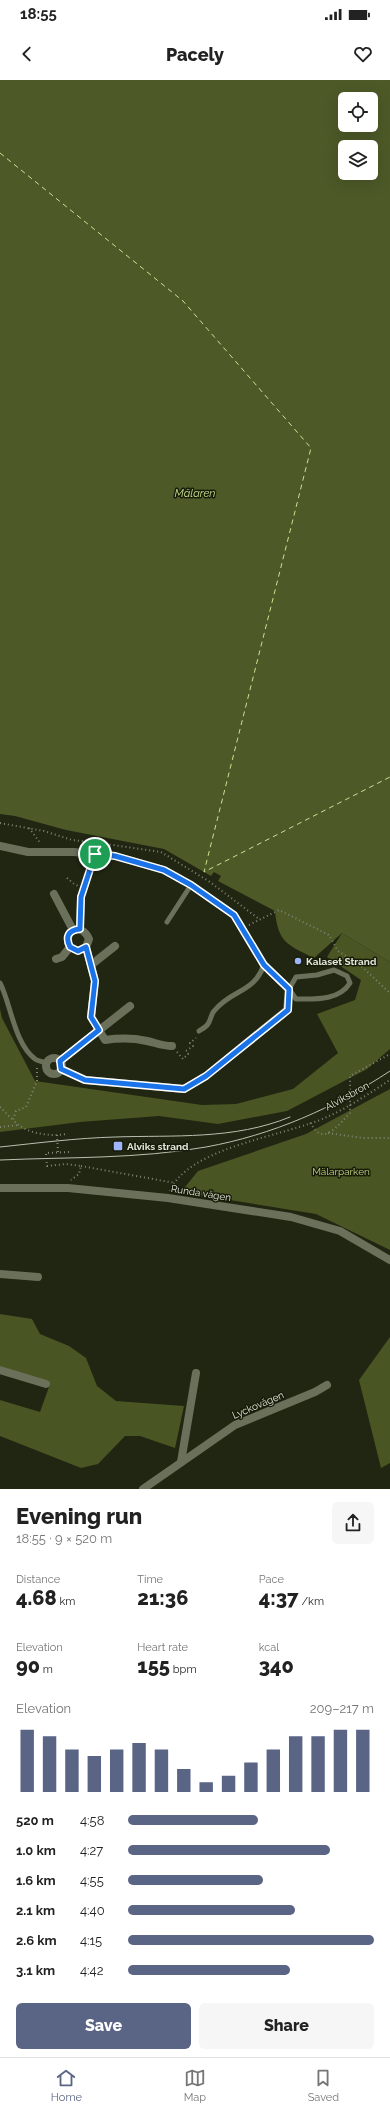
<!DOCTYPE html>
<meta charset="utf-8">
<style>
body{margin:0;font-family:Raleway,sans-serif;background:#f6f6f6;color:#222;height:100vh;display:flex;flex-direction:column;font-size:15px;white-space:nowrap}
*{box-sizing:border-box;margin:0}
p{font-size:13px;color:#767676}
.icon{flex:none;width:22px;height:22px;fill:none;stroke:currentColor;stroke-width:2;stroke-linecap:round;stroke-linejoin:round}
.map{position:relative;height:1409px;overflow:hidden}
.sheet{display:flex;flex-direction:column;background:#fff;flex:1}
.sheet>*{flex:none}
.buttons{position:absolute;left:338px;top:12px;display:grid;gap:8px}
.buttons a{display:grid;place-items:center;width:40px;height:40px;border-radius:6px;background:#fff;box-shadow:0 4px 16px #0002;font-size:20px}
.pin{position:absolute;display:grid;place-items:center;width:34px;height:34px;color:#fff;margin:-17px;border:2px solid #fff;border-radius:50%;box-shadow:0 1px 4px #0007}
.round{display:grid;place-items:center;flex:none;width:42px;height:42px;border-radius:6px;background:#f6f6f6}
.head{display:flex;align-items:center;justify-content:space-between;height:68px;padding:0 16px}
h1{font-size:22px;font-weight:800;line-height:30px}
.stats{display:grid;grid-template-columns:repeat(3,1fr);gap:6px;height:68px;padding:4px 16px}
.stats div{display:grid;align-content:center}
.stats b{font-size:20px;font-weight:800}
.stats small{font-size:11px;font-weight:400}
.stats p{font-size:11px}
.chart{height:112px;padding:8px 16px}
.chart p{display:flex;justify-content:space-between}
.chart svg{width:100%;height:72px;margin-top:4px;stroke:#5a6485;stroke-width:6}
.cta{display:flex;gap:8px;margin-top:auto;padding:8px 16px}
.cta a{flex:1;height:46px;border-radius:6px;background:#5a6485;color:#fff;font-size:16px;font-weight:800;line-height:46px;text-align:center}
.cta a+a{background:#f6f6f6;color:#222}
ul{padding:0 16px;list-style:none;font-size:13px}
li{display:grid;grid-template-columns:64px 48px 1fr;align-items:center;height:30px}
li i{height:10px;border-radius:5px;background:#5a6485}
.status{display:flex;justify-content:space-between;align-items:center;height:28px;padding:0 20px;background:#fff;direction:ltr}
.status svg{height:11px;fill:currentColor}
header{display:flex;justify-content:space-between;align-items:center;height:52px;padding:0 16px;background:#fff;font-size:18px;font-weight:800}
.menu{display:flex;justify-content:space-around;align-items:center;height:56px;border-top:1px solid #e0e0e0;background:#fff;font-size:11px;color:#767676}
.menu a{display:grid;justify-items:center;gap:2px}
.menu .selected{color:#5a6485}
.map>svg:first-child{display:block}
</style>
<div class="status"><b>18:55</b><svg viewBox="0 0 49 12"><path d="M0 12V9h3v3zM5 12V6h3v6zM10 12V3h3v9zM15 12V0h3v12zM26 1h20v11H26zM47 4h2v5h-2z"/></svg></div>
<header><svg class="icon" aria-label="back" viewBox="0 0 24 24"><path d="M15 5l-7 7 7 7"/></svg>Pacely<svg class="icon" aria-label="heart" viewBox="0 0 24 24"><path d="M12 20l-8-8c-3-5 5-10 8-4 3-6 11-1 8 4z"/></svg></header>
<div class="map">
<svg width="390" height="1409" viewBox="0 0 390 1409">
<rect width="100%" height="100%" fill="#202612"/>
<g fill="#495523">
<polygon points="342,853 390,882 390,969 367,989 287,1031 218,1044 159,1036 80,1042 0,1052 0,929 2,938 35,1001 202,1025 236,1024 293,1009 338,973 317,934 355,920 361,900 327,877"/>
<polygon points="390,1009 390,1170 316,1134 181,1112 198,1091 306,1054"/>
<polygon points="0,1234 32,1239 40,1254 69,1266 86,1278 97,1306 116,1321 184,1326 175,1368 140,1356 125,1356 98,1384 81,1388 0,1356 0,1320 40,1332 50,1304 0,1288"/>
<polygon points="390,1257 390,1383 381,1388 359,1300"/>
</g>
<path fill="#4d5927" fill-rule="evenodd" d="M 0,0 L 390,0 L 390,882 L 342,853 L 314,878 C 288,865 278,863 275,831 L 218,801 L 221,796 L 214,792 L 211,796 L 164,769 L 66,750 L 15,736 L 0,734 ZM 345,19 L 371,19 L 371,45 L 345,45 ZM 345,67 L 371,67 L 371,93 L 345,93 Z"/>
<g fill="none" stroke-linecap="round" stroke-linejoin="round">
<polyline stroke="#cce192" stroke-width="1" stroke-dasharray="5 4" stroke-linecap="butt" points="0,73 183,221 311,368 204,792 390,697"/>
<g stroke="#818575" stroke-width="2" stroke-dasharray="1 3" stroke-linecap="butt">
<polyline points="0,743 44,751 72,760 99,763 161,772 210,802 259,839"/>
<polyline points="29,748 41,764"/>
<polyline points="67,798 74,804 83,808"/>
<polyline points="84,809 92,782"/>
<polyline points="249,845 279,830 329,855 338,871 359,884 390,913"/>
<polyline points="177,972 183,979 188,974 186,971 193,966 190,963 196,958"/>
<path d="M 37,988 L 37,1001 L 26,1027 L 16,1031 L 13,1040 C 24,1052 41,1055 57,1055"/>
<polyline points="0,1027 13,1040"/>
<path d="M 310,1043 C 313,1046 315,1051 319,1053 C 329,1059 344,1039 350,1033 L 350,996 L 390,974"/>
<polyline points="0,1047 18,1045"/>
<polyline points="328,1053 363,1058 390,1058"/>
<polyline points="58,1072 57,1055 68,1054"/>
<polyline points="69,1072 46,1073 47,1086 66,1084 81,1086 79,1094 71,1100"/>
<polyline points="81,1086 175,1103"/>
<path d="M 170,1111 C 188,1067 286,1056 327,1037 C 349,1027 370,1013 390,1000"/>
</g>
<g stroke="#6a705a" stroke-width="5">
<polyline points="167,842 191,805"/>
<path d="M 334,890 L 347,896 L 350,903 C 339,921 314,919 296,919 L 289,909 L 296,897 L 317,895 Z"/>
<path d="M 0,903 C 11,924 14,963 35,979 C 38,981 43,982 47,983"/>
<path d="M 199,951 C 202,949 206,947 208,944 C 211,940 211,933 215,930 C 232,909 253,914 264,885"/>
</g>
<g stroke="#6a705a" stroke-width="8">
<polyline points="0,766 28,772 74,772 115,776 164,790 191,805 234,835 264,885 289,909 287,930 206,996 184,1009 85,1000 61,989"/>
<polyline points="54,814 73,850"/>
<polyline points="80,849 81,817"/>
<path d="M 86,867 L 78,871 L 70,867 C 62,850 81,841 89,859 L 86,867 L 95,901 L 91,937 L 105,960 C 119,958 133,958 147,961 C 156,963 163,966 172,966"/>
<polyline points="56,879 62,877 70,867"/>
<polyline points="91,885 115,866"/>
<circle cx="54" cy="986" r="8"/>
<polyline points="60,981 130,926"/>
<polyline points="0,1108 68,1108 168,1118 291,1137 340,1151 390,1180"/>
<polyline points="0,1194 38,1197"/>
<polyline points="0,1290 46,1304"/>
<polyline points="181,1382 196,1293"/>
<polyline points="143,1409 235,1345 315,1312 327,1305"/>
</g>
<g stroke="#bbbeb1" stroke-width="1">
<path d="M 0,1067 C 38,1063 77,1058 115,1057 C 174,1055 234,1060 290,1037"/>
<path d="M 0,1080 C 68,1077 138,1079 206,1067 C 272,1055 334,1028 390,991"/>
</g>
</g>
<g fill="none" stroke-linecap="round" stroke-linejoin="round">
<defs>
<path id="route" d="M 95,774 L 115,776 L 164,790 L 191,805 L 234,835 L 264,885 L 289,909 L 288,930 L 206,996 L 184,1009 L 85,1000 L 61,989 L 60,981 L 99,950 L 91,937 L 95,901 L 86,867 L 78,871 L 70,867 C 65,857 68,850 80,849 L 81,817 Z"/>
</defs>
<use href="#route" stroke="#fff" stroke-width="8"/>
<use href="#route" stroke="#1a73e8" stroke-width="5"/>
</g>
<g fill="#9eb4fd" stroke="#171c09" stroke-width="1.5">
<circle cx="298" cy="881" r="4"/>
<rect x="113" y="1061" width="10" height="10" rx="2"/>
</g>
<g text-anchor="middle" dominant-baseline="central" stroke-width="3" stroke-linejoin="round" paint-order="stroke">
<g font-size="10" font-weight="bold" fill="#e4e7db" stroke="#171c09" text-anchor="start">
<text x="306" y="881">Kalaset Strand</text>
<text x="127" y="1066">Alviks strand</text>
</g>
<g font-size="10" fill="#e4e7db" stroke="#171c09">
<text transform="translate(347 1016) rotate(-29)">Alviksbron</text>
<text transform="translate(201 1113) rotate(9)">Runda vägen</text>
<text transform="translate(258 1325) rotate(-23)">Lyckovägen</text>
</g>
<g font-size="10" fill="#c1d687" stroke="#171c09">
<text x="341" y="1091">Mälarparken</text>
</g>
<g font-size="11" font-style="italic" fill="#cce192" stroke="#171c09">
<text x="195" y="413">Mälaren</text>
</g>
</g>
</svg>
<div class="buttons">
<a><svg class="icon" aria-label="locate" viewBox="0 0 24 24"><circle cx="12" cy="12" r="6"/><path d="M12 2v4M12 18v4M2 12h4M18 12h4"/></svg></a>
<a><svg class="icon" aria-label="layers" viewBox="0 0 24 24"><path d="M12 4l9 5-9 5-9-5zM3 14l9 5 9-5"/></svg></a>
</div>
<div class="pin" style="left:95px;top:774px;background:#1e9e55"><svg class="icon" aria-label="arrive" viewBox="0 0 24 24"><path d="M6 21V4h12l-3 4 3 4H6"/></svg></div>
</div>
<section class="sheet">
<div class="head"><div><h1>Evening run</h1><p>18:55 · 9 × 520 m</p></div><a class="round"><svg class="icon" aria-label="share" viewBox="0 0 24 24"><path d="M12 15V3M7 8l5-5 5 5M5 13v7h14v-7"/></svg></a></div>
<div class="stats">
<div><p>Distance</p><b>4.68<small> km</small></b></div>
<div><p>Time</p><b>21:36</b></div>
<div><p>Pace</p><b>4:37<small> /km</small></b></div>
</div>
<div class="stats">
<div><p>Elevation</p><b>90<small> m</small></b></div>
<div><p>Heart rate</p><b>155<small> bpm</small></b></div>
<div><p>kcal</p><b>340</b></div>
</div>
<div class="chart"><p><span>Elevation</span>209–217 m</p>
<svg viewBox="0 0 160 44" preserveAspectRatio="none"><path d="M5 44V6M15 44V10M25 44V18M35 44V22M45 44V18M55 44V14M65 44V18M75 44V30M85 44V38M95 44V34M105 44V26M115 44V18M125 44V10M135 44V10M145 44V6M155 44V6"/></svg>
</div>
<ul>
<li><b>520 m</b>4:58<i style="width:53%"></i></li>
<li><b>1.0 km</b>4:27<i style="width:82%"></i></li>
<li><b>1.6 km</b>4:55<i style="width:55%"></i></li>
<li><b>2.1 km</b>4:40<i style="width:68%"></i></li>
<li><b>2.6 km</b>4:15<i style="width:100%"></i></li>
<li><b>3.1 km</b>4:42<i style="width:66%"></i></li>
</ul>
<div class="cta"><a>Save</a><a>Share</a></div>
</section>
<nav class="menu">
<a class="selected"><svg class="icon" aria-label="home" viewBox="0 0 24 24"><path d="M3 11l9-7 9 7M6 9v11h12V9"/></svg>Home</a>
<a><svg class="icon" aria-label="map" viewBox="0 0 24 24"><path d="M3 6l6-2 6 2 6-2v14l-6 2-6-2-6 2zM9 4v14M15 6v14"/></svg>Map</a>
<a><svg class="icon" aria-label="saved" viewBox="0 0 24 24"><path d="M7 4h10v16l-5-4-5 4z"/></svg>Saved</a>
</nav>
